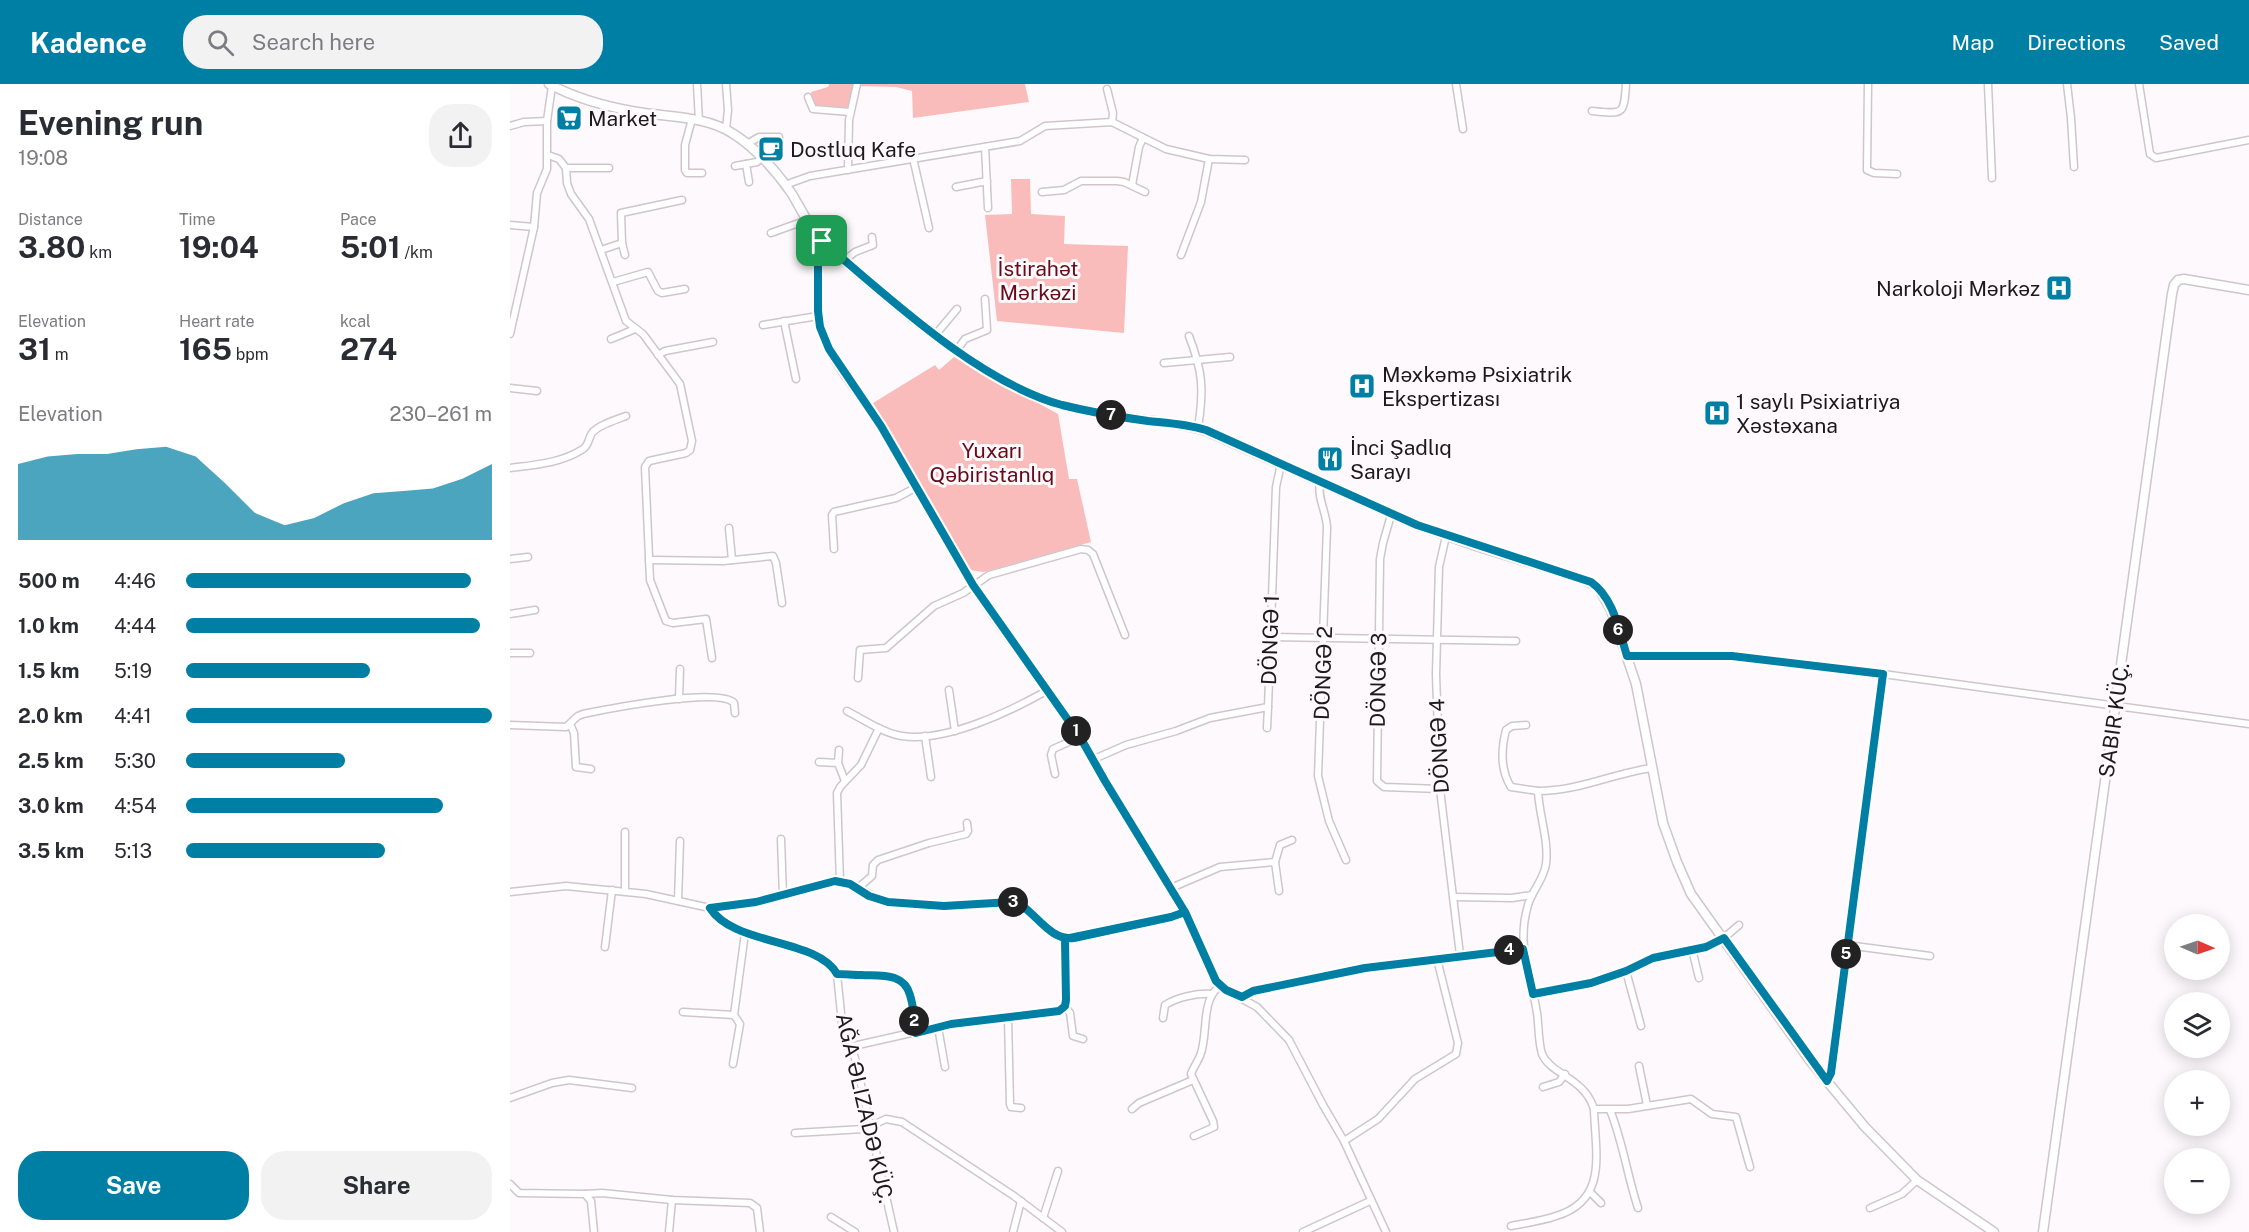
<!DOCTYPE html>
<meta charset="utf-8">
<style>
body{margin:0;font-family:"Public Sans",sans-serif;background:#f2f2f3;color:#2b2b33;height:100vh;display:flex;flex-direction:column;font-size:22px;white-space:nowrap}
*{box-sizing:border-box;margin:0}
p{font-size:20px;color:#7c7c81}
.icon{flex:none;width:33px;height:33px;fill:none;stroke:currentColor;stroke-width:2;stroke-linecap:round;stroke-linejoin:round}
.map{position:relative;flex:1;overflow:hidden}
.sheet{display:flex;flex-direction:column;background:#fff;width:510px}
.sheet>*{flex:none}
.needle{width:39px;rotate:92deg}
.tools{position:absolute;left:1654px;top:830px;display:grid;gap:12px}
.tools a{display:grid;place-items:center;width:66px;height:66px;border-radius:50%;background:#fff;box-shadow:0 3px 15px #0003;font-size:30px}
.pin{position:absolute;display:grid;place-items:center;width:51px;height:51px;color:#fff;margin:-26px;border-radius:12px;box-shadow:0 3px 9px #0006}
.km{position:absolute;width:30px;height:30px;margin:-15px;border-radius:50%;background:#222;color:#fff;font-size:16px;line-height:30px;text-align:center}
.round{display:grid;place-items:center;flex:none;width:63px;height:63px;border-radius:24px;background:#f2f2f3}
.headline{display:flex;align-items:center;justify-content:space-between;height:102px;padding:0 18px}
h1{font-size:33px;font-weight:700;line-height:45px}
.stats{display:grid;grid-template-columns:repeat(3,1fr);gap:9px;height:102px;padding:6px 18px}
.stats div{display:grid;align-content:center}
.stats b{font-size:30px;font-weight:700}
.stats small{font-size:16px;font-weight:400}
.stats p{font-size:16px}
.chart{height:168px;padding:12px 18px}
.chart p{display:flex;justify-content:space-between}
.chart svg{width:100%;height:108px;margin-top:6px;fill:#007fa5;opacity:.7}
.cta{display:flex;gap:12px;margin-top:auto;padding:12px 18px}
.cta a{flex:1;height:69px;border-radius:24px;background:#007fa5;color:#fff;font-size:24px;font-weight:700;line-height:69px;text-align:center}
.cta a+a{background:#f2f2f3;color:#2b2b33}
ul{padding:0 18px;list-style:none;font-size:20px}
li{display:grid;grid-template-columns:96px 72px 1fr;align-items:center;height:45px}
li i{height:15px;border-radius:8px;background:#007fa5}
header{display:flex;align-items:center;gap:36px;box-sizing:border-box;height:84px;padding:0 30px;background:#007fa5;color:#fff}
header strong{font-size:28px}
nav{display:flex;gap:33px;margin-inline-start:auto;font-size:21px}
.search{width:420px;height:54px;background:#f2f2f3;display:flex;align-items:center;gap:15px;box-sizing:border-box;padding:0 21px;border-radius:24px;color:#7c7c81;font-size:22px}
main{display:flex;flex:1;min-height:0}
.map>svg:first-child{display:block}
</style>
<header>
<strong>Kadence</strong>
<div class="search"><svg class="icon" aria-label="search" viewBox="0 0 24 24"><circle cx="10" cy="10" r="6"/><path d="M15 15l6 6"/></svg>Search here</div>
<nav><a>Map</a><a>Directions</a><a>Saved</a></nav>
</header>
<main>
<section class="sheet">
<div class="headline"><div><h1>Evening run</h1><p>19:08</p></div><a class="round"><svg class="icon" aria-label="share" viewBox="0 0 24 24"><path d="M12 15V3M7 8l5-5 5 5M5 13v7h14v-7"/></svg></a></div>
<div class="stats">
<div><p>Distance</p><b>3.80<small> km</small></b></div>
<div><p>Time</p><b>19:04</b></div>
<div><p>Pace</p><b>5:01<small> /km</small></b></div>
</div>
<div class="stats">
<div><p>Elevation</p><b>31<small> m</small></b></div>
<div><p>Heart rate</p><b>165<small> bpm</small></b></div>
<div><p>kcal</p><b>274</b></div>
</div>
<div class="chart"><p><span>Elevation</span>230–261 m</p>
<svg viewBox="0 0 160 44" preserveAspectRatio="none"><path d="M0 44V13L10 10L20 9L30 9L40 7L50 6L60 10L70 21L80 33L90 38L100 35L110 29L120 25L130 24L140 23L150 19L160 13V44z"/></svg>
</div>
<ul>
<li><b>500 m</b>4:46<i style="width:93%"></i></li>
<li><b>1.0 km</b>4:44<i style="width:96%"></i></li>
<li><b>1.5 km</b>5:19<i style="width:60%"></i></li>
<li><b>2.0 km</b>4:41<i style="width:100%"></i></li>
<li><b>2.5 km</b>5:30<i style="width:52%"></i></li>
<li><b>3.0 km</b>4:54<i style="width:84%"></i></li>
<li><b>3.5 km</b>5:13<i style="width:65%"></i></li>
</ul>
<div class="cta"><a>Save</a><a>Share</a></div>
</section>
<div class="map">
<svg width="1739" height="1148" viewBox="0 0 1739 1148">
<rect width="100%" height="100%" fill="#fef9fc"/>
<g fill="#fabcba">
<polygon points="319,0 515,0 519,18 403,34 402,7 386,3 345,2 337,26 303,23 301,8 318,3"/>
<polygon points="501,95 520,95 521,130 555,132 554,160 618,162 614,249 487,237 475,131 502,130"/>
<polygon points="444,273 548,330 559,395 567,395 581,458 474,488 459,486 363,319 425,281 429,286"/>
</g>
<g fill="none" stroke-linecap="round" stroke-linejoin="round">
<defs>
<g id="street">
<polyline points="187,0 189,37"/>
<polyline points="216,0 218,26 216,45"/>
<polyline points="946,0 953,45"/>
<polyline points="1358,0 1357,86 1364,89 1387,90"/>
<polyline points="1478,0 1482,94"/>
<polyline points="1557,0 1561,34 1564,83"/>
<polyline points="1629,0 1640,70 1646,74 1739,56"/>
<polyline points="597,5 603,29 602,38"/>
<polyline points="298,13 303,25 340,28"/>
<path d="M 1082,27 C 1113,30 1114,32 1116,0"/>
<polyline points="182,35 175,61 175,86 177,89 192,89"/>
<polyline points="0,42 14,38 37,37"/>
<polyline points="237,60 249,53 269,53"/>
<polyline points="475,63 478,124"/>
<polyline points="38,71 49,75 56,84 57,99 61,110 79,135 116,237 133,250 170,300 182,357 180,366 176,369 139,377 135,383 140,496 156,537 163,539 196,535 202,574"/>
<polyline points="403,74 419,144"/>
<polyline points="236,80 239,98"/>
<polyline points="225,82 247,78 251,74"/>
<polyline points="56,84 99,84"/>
<polyline points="338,86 339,36 347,0"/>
<polyline points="275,101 300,92 510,57 535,42 602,38 656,65 699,75 735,76"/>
<polyline points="622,101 629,63 633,54"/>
<polyline points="446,103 477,97"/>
<polyline points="532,108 554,106 571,97 607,97 614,98 635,108"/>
<polyline points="0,141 24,143"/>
<polyline points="261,149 297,136"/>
<path d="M 312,157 C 303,173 307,237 314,255 C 327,287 353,314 371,343 C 404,394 430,449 462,501 C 504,568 559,626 595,697 L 675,828 L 706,897 L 716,906 L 747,923 L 779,956 L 813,1021 L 834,1057 L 876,1148"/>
<polyline points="112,159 115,171"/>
<polyline points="91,166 112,159 111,129 172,116"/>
<polyline points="671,171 691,118 699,75"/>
<polyline points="335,176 345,168 363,161 362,153"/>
<polyline points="103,198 138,188 148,207 152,209 175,205"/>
<polyline points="274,237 286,295"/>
<polyline points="253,241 308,232"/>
<polyline points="0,250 24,143 27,109 37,85 37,37 42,2"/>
<polyline points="426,250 447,225"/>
<path d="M 679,252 C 693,288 694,306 688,344"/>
<polyline points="101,255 125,245"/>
<polyline points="447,266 455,255 477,246 475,215"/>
<polyline points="148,271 155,267 203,258"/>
<polyline points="654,279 720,273"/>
<polyline points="0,304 27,307"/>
<path d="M 0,384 C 24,381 52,379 73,365 C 79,361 78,355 82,349 C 88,341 106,336 116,332"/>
<path d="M 810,398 C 807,414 816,427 817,443 L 808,692 L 819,737 L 836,776"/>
<polyline points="881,431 873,459 870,475 867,697 874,703 930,705"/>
<polyline points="219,444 222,476"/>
<polyline points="936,452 929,483 926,590 930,705 950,871"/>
<polyline points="324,465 322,431 324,428 386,414 407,403"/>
<polyline points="0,475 18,473"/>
<polyline points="139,476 213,477 263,472 266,479 272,519"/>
<polyline points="0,530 25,526"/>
<polyline points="759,553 1006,557"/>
<polyline points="0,569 20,569"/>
<polyline points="1117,572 1222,572 1373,590 1739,640"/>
<polyline points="348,594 350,566 376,564 424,522 453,509 479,491 571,465 578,466 583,470 615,551"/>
<polyline points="439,606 445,647"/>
<polyline points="169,615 170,585"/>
<path d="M 337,627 C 354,636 373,649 392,652 C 435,659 501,627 538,606"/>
<polyline points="60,640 64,649 66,683 81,685"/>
<path d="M 0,641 L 56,643 L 68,632 L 73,630 C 97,625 209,603 224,619 L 225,629"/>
<path d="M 1016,641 L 1002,642 L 996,646 C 991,666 990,686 1001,703 L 1028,707"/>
<polyline points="757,644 758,623"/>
<polyline points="415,652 421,693"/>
<polyline points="584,675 616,661 666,647 700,634 758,623 766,403 771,380"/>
<polyline points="309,678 328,679 335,697"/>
<polyline points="328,679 329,666"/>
<polyline points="545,690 541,671 543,665 570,653"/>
<polyline points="271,755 273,812"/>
<polyline points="765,778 769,807"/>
<polyline points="330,798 327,709 330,703 351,681 369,644"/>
<polyline points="348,804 362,792 363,781 368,776 419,759 456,750 458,747 457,739"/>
<polyline points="661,804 710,783 765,778 770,761 782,756"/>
<polyline points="115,807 115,748"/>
<polyline points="0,808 56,802 136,810 200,824 209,835 235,849 305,871 320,880 327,890 333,949 345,974 384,1148"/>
<polyline points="944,813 1002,814 1022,811"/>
<polyline points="168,817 170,757"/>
<path d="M 200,824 C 225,823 249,818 273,812 C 290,807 309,798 326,797 C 345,797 359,814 377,817 C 419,824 460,821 501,818 L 508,819 L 544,849 L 555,855 L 661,833 L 675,828"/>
<polyline points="1337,861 1420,872"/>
<polyline points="95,863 102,806"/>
<polyline points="1182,865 1189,894"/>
<polyline points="1116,887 1131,942"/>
<path d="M 327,890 C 335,890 343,891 351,891 C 370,892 394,888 400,911 C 404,923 404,937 406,949"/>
<polyline points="1023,910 1081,899 1116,887 1143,874 1196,863 1214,854 1229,841"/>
<polyline points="732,913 743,907 854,884 1013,865"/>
<polyline points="555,922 560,929 563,952 573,955"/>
<polyline points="173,928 224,931"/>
<polyline points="498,934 500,1020 501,1023 511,1024"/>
<path d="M 653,934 L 655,921 C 668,913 687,909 702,910"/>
<polyline points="428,943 435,983"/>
<polyline points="339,963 441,940 549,927 555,922 556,916 555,855"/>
<polyline points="223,980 230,940 224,931 235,849"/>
<polyline points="1129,982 1137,1021"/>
<polyline points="1317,997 1322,983 1373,590"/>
<polyline points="1033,1003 1049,998 1055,990"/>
<polyline points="0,1014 42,999 59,996 122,1004"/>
<polyline points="622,1025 629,1019 683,996"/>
<polyline points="1084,1025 1118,1025 1181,1015 1202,1030 1226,1033 1240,1083"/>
<path d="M 1100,1026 C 1113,1058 1117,1091 1128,1124"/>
<polyline points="285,1049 354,1045 376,1035 392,1038 504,1112 552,1148"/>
<path d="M 684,1052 L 704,1043 L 703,1037 L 681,990 C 684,982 689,976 691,969 C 698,948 691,915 710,902"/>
<polyline points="834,1057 868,1035 905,995 946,970 948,959 927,875"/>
<polyline points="0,1100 9,1109 75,1110 81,1117 84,1148"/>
<polyline points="1080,1108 1091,1119"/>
<polyline points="75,1110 92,1109 162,1116 240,1119 247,1124 250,1148"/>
<polyline points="1360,1124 1392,1110 1407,1096"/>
<polyline points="321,1133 345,1148"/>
<polyline points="533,1134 548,1087"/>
<path d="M 1001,1142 C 1016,1139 1032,1137 1046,1132 C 1099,1116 1085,1068 1084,1025 C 1074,993 1041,991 1032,970 C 1028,957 1029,942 1027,929 C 1021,890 1006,862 1018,821 C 1022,807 1034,795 1036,780 C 1039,756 1029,731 1028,707 C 1068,707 1102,690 1141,684"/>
<polyline points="159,1148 162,1116"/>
<polyline points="503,1148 511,1117"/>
<polyline points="793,1148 860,1117"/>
</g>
<g id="secondary">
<path d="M 39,0 C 69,16 101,24 134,29 C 163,33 197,33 222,49 C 245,63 267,88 282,110 C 292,127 301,146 315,159 C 376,214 474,301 553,321 C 580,328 607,332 634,336 C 655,339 676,340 696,347 L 907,441 L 966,462 L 1070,494 L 1088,503 L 1101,526 L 1126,600 L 1153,739 L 1167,778 L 1181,810 L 1301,978 L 1355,1043 L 1407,1096 L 1484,1148"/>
<polyline points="1533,1148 1662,210 1664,201 1668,196 1674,195 1739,206"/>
</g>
</defs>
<use href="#street" stroke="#cfc6cc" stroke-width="9"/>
<use href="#secondary" stroke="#cfc6cc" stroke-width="11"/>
<use href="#street" stroke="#fff" stroke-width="6"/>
<use href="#secondary" stroke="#fff" stroke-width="8"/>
</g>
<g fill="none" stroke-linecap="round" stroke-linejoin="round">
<defs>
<path id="route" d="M 312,157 L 308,173 L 308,227 L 310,243 L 319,265 L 371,342 L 463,501 L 570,653 L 595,697 L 675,828 L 661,833 L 555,855 L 556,916 L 555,922 L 549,927 L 441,940 L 406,949 C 404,937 404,923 400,911 C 394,888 370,892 351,891 C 343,891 335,890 327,890 C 307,854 224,862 200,824 L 246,818 L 325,797 L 340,800 L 359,812 L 378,818 L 434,822 L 501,818 L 508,819 C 527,830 540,857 564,854 L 661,833 L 675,828 L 706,897 L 716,906 L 732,913 L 743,907 L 855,884 L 1013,865 L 1023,910 L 1081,899 L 1116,887 L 1143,874 L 1196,863 L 1214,854 L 1317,997 L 1321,989 L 1373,590 L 1222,572 L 1117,572 C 1109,547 1104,514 1081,498 L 907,441 L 696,346 C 677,340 657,339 638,337 C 609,333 580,328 552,321 C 468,298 378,213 312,157"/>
</defs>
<use href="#route" stroke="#fff" stroke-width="12"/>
<use href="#route" stroke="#007fa5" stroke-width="8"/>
</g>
<defs>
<symbol id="supermarket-square" viewBox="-11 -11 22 22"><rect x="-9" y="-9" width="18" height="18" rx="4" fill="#007fa5" stroke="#fef9fc"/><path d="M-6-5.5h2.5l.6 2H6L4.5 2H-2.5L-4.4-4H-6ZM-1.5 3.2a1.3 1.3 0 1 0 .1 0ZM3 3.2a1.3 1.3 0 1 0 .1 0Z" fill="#fff"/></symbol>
<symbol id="cafe-square" viewBox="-11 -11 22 22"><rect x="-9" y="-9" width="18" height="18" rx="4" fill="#007fa5" stroke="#fef9fc"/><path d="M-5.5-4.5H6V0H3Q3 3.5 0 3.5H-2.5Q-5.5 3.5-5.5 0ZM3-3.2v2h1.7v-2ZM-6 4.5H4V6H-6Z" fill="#fff"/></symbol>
<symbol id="hospital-square" viewBox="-11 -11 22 22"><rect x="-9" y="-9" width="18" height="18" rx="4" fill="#007fa5" stroke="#fef9fc"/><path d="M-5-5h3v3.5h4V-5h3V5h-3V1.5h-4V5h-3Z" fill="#fff"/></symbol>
<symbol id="restaurant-square" viewBox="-11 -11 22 22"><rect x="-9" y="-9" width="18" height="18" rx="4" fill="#007fa5" stroke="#fef9fc"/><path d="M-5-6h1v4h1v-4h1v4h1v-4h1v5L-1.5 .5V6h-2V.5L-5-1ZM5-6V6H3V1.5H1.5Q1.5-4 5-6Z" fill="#fff"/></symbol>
</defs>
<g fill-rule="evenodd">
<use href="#supermarket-square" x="44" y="19" width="30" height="30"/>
<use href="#cafe-square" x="246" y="50" width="30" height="30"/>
<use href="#hospital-square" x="1534" y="189" width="30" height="30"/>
<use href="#hospital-square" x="837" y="287" width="30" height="30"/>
<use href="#hospital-square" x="1192" y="314" width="30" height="30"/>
<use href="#restaurant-square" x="805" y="360" width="30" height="30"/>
</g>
<g text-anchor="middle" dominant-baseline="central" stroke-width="6" stroke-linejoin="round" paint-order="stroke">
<g font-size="21" fill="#1d1a1c" stroke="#fef9fc" text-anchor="start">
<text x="78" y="34">Market</text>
<text x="280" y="65">Dostluq Kafe</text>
<text x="1530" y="204" text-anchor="end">Narkoloji Mərkəz</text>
<text x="872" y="290">Məxkəmə Psixiatrik<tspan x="872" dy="24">Ekspertizası</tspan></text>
<text x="1226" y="317">1 saylı Psixiatriya<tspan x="1226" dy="24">Xəstəxana</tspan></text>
<text x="840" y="363">İnci Şadlıq<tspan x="840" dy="24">Sarayı</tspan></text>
</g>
<g font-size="21" fill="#660b17" stroke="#fef9fc">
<text x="528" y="184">İstirahət<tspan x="528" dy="24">Mərkəzi</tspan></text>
<text x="482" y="366">Yuxarı<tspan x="482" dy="24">Qəbiristanlıq</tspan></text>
</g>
<g font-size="21" fill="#1d1a1c" stroke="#fef9fc">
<text transform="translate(760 556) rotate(-88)">DÖNGƏ 1</text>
<text transform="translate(813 589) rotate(-88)">DÖNGƏ 2</text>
<text transform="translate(868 596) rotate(-89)">DÖNGƏ 3</text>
<text transform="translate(1604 636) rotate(-82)">SABIR KÜÇ.</text>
<text transform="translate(929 662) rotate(-93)">DÖNGƏ 4</text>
<text transform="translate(355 1024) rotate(77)">AĞA ƏLIZADƏ KÜÇ.</text>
</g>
</g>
</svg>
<div class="tools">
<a><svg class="needle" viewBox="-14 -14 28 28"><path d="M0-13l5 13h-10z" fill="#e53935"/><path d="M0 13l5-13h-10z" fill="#7c7c81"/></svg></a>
<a><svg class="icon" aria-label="layers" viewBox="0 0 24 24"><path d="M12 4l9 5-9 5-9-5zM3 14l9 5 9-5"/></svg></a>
<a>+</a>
<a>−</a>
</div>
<div class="pin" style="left:312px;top:157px;background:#1e9e55"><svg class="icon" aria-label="arrive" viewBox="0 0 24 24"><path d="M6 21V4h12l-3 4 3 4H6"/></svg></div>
<b class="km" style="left:566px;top:647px">1</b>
<b class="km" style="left:404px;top:937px">2</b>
<b class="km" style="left:503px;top:818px">3</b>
<b class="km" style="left:999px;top:866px">4</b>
<b class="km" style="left:1336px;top:870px">5</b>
<b class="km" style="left:1108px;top:546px">6</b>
<b class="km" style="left:601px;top:331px">7</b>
</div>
</main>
